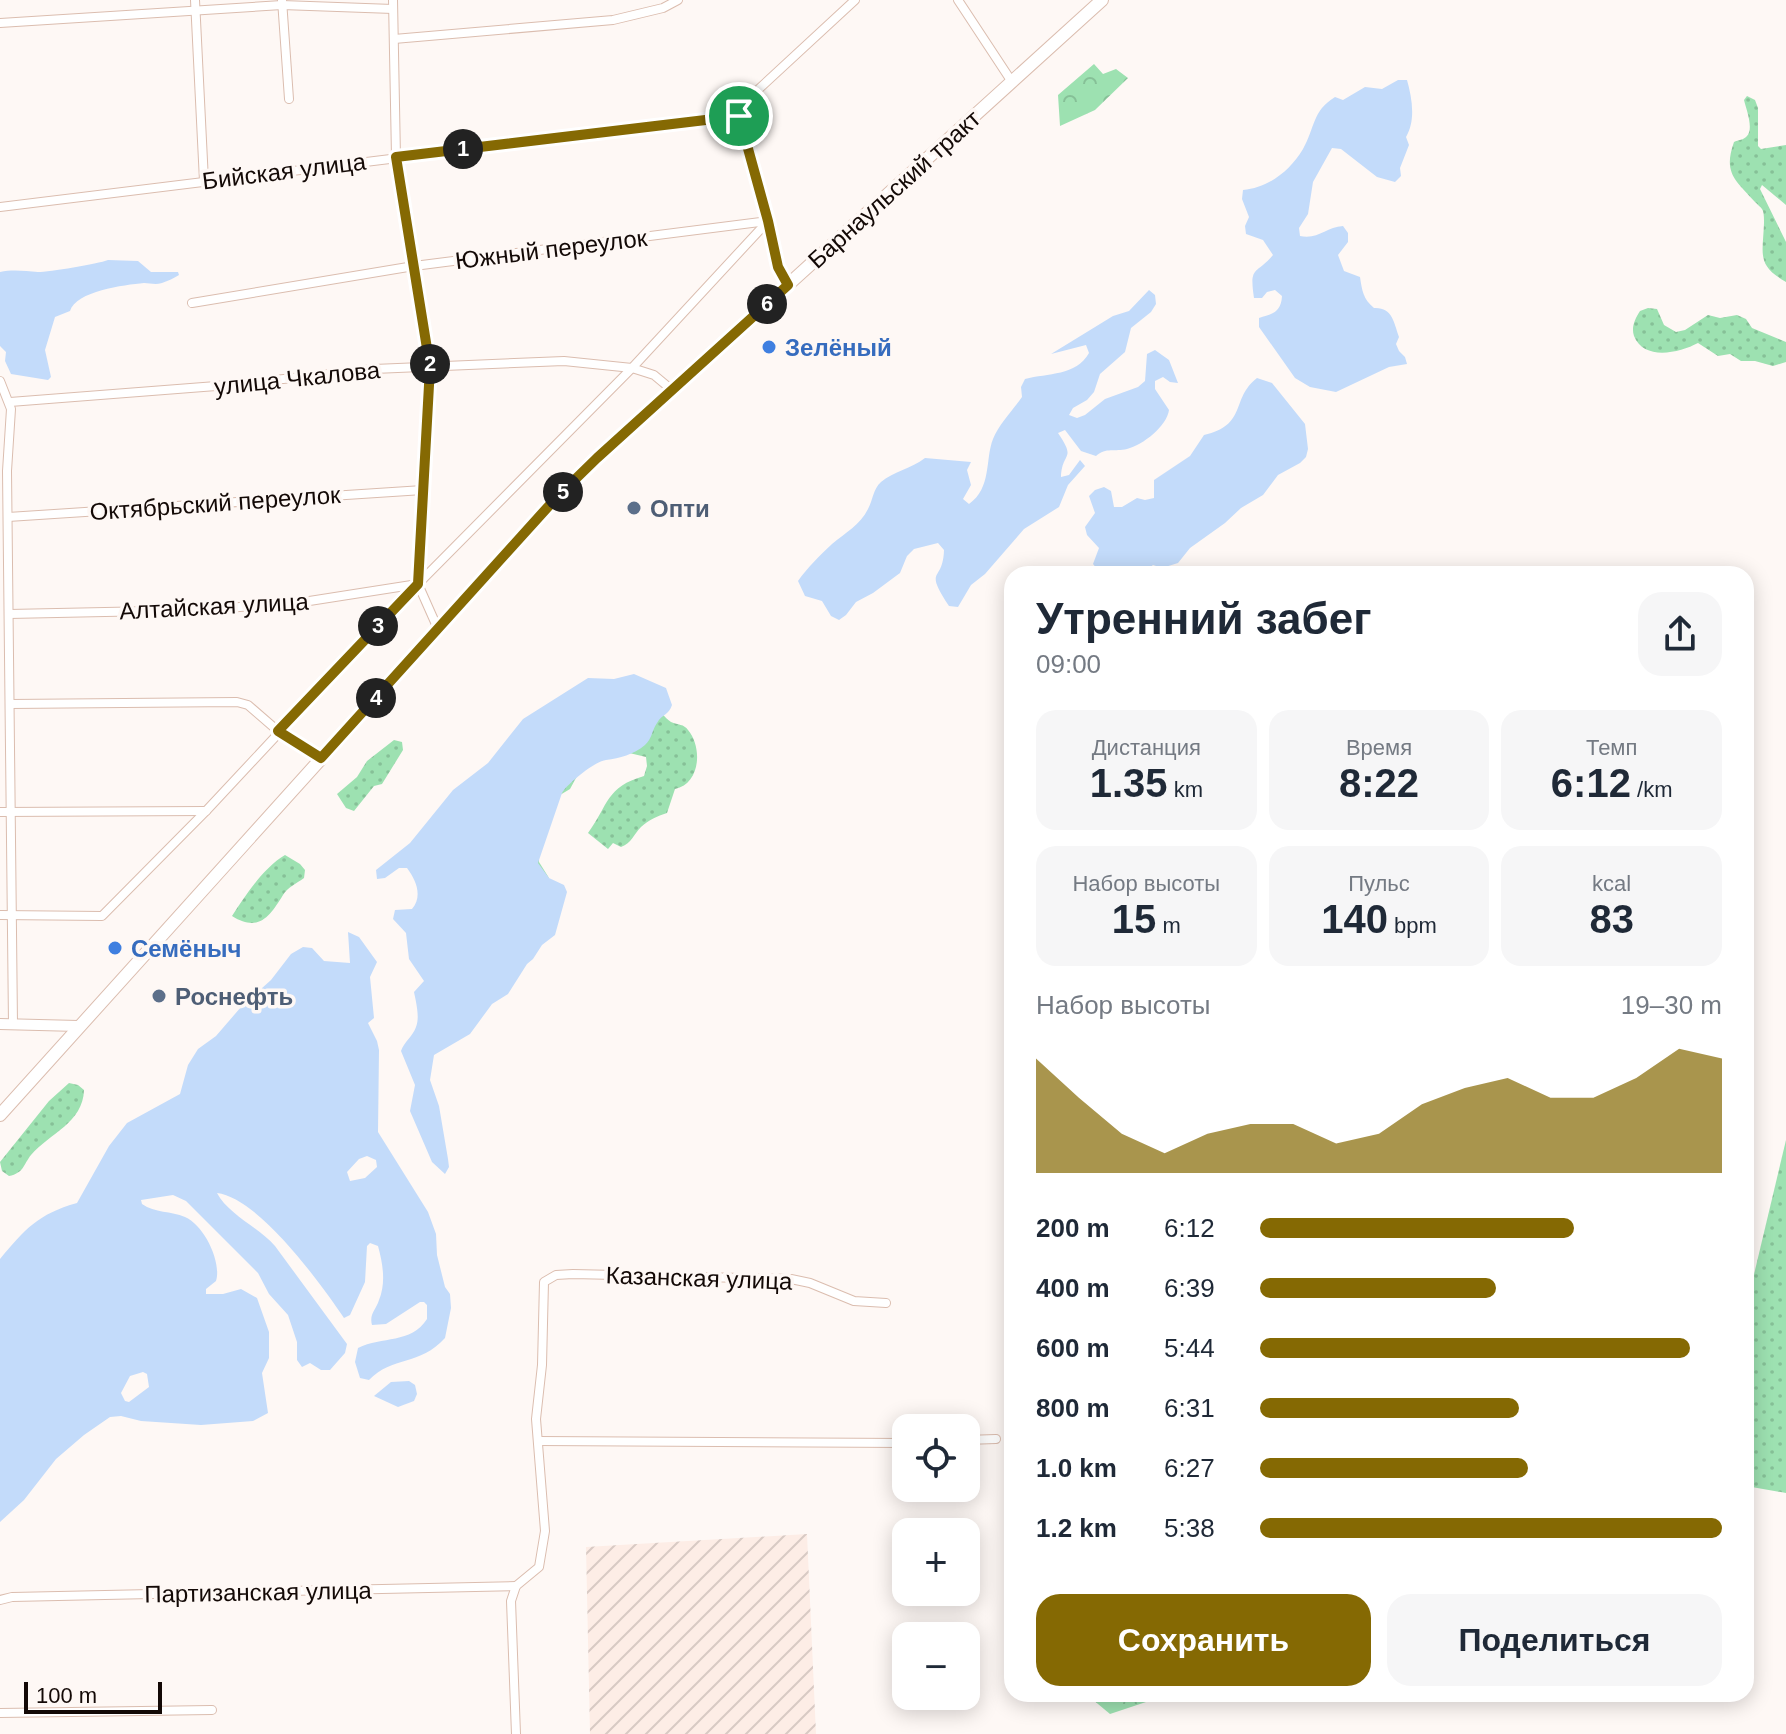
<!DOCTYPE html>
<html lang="ru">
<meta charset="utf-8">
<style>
body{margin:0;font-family:Arial,sans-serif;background:#f6f6f7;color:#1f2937;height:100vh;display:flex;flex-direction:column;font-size:30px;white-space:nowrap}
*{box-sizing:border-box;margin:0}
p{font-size:26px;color:#747a83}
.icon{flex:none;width:44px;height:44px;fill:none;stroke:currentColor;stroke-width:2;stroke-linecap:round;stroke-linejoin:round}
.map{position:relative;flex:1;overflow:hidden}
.drawer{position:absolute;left:1004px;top:566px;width:750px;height:1136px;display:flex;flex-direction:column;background:#fff;border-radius:24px;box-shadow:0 4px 20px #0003}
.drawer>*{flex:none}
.fabs{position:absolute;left:892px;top:1414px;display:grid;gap:16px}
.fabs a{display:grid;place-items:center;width:88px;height:88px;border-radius:16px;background:#fff;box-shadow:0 4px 20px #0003;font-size:40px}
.scale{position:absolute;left:24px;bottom:20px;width:138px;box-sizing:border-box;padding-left:8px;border:4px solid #130906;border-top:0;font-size:22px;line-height:28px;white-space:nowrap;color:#130906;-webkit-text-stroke:6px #fef8f5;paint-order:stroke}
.pin{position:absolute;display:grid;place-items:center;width:68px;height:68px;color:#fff;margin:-34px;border:4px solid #fff;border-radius:50%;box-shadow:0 2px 8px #0007}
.km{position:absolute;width:40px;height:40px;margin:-20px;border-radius:50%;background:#222;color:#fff;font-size:22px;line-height:40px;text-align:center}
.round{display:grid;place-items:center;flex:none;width:84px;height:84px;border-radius:24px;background:#f6f6f7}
.headline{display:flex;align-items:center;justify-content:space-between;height:136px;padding:0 32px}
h1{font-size:44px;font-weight:700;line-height:60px}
.metrics{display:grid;grid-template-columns:repeat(3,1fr);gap:12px;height:136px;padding:8px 32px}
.metrics div{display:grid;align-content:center;border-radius:20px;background:#f6f6f7;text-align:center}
.metrics b{font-size:40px;font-weight:700}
.metrics small{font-size:22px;font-weight:400}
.metrics p{font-size:22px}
.chart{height:224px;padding:16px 32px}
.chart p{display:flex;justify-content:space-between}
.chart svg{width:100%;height:144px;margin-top:8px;fill:#856903;opacity:.7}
.primary-button{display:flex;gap:16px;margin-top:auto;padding:16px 32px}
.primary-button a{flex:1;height:92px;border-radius:24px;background:#856903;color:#fff;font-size:32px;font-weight:700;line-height:92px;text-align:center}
.primary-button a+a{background:#f6f6f7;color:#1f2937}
ul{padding:0 32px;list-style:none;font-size:26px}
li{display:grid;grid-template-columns:128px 96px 1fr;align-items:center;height:60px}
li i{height:20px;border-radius:10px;background:#856903}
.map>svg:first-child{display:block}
</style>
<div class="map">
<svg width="1786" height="1734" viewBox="0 0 1786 1734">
<defs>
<pattern id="industrial-furrows" width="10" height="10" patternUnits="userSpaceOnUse" patternTransform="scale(2)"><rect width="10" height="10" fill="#fdede6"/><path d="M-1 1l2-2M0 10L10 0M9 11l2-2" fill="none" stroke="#d8cac4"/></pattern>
<pattern id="green-dots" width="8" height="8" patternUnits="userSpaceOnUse" patternTransform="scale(2)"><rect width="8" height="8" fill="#9de1b1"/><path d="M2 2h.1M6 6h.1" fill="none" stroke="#86c097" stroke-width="1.8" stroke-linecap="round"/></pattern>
<pattern id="forest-crowns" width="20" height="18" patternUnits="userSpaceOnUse" patternTransform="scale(2)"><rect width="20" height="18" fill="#9de1b1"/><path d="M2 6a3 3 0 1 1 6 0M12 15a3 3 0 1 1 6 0" fill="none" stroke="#86c097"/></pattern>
</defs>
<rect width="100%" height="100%" fill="#fef8f5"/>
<polygon fill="url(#industrial-furrows)" points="807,1534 816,1734 590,1734 586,1547"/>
<g fill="url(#green-dots)">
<path d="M 1747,96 L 1755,100 L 1758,108 L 1758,146 L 1761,149 L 1786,145 L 1786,205 L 1762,185 L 1760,189 L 1786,242 L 1786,282 C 1756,265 1763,254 1764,223 C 1764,220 1764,214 1763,211 C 1762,208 1757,204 1755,202 C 1735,180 1723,173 1734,142 C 1738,140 1744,140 1747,136 C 1754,128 1746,109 1744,100 Z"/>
<path d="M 1648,308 L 1657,309 L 1664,325 L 1676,332 L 1685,330 L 1708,315 L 1720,318 L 1737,315 L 1746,319 L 1752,328 L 1786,342 L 1786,362 L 1773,366 L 1755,361 L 1741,361 L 1730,354 L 1718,356 L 1698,343 C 1679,353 1644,361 1634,336 C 1631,327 1635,319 1640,311 Z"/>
<path d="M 653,703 C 658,709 665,718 671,722 C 678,725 684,724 688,730 C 703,748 700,784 675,789 L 667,813 C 657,816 649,820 641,827 C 633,835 632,843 621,847 L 613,843 L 608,849 L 588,833 C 609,804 606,787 644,776 L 647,766 L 646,757 L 621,751 L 582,767 L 570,789 L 555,798 L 539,855 L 539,862 L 549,878 L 455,849 Z"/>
<polygon points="394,740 402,742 403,750 382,784 374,786 354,811 346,808 337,794 357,777 367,761"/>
<path d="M 285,855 L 300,864 L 305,870 L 304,878 C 297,883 287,888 283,895 C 270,916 259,933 232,916 C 246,895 263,868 285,855 Z"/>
<path d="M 69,1083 L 78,1085 L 84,1090 C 83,1123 50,1133 31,1155 C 23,1165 24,1173 9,1176 L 2,1171 L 0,1162 L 49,1101 Z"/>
<polygon points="1786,1140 1786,1493 1746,1486 1746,1308"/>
</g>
<g fill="url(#forest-crowns)">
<polygon points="1094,64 1103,74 1116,69 1128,78 1095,110 1060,126 1058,95"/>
<polygon points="1086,1694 1159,1694 1155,1699 1110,1714"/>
</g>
<g fill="#c3dbfa" fill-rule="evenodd">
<path d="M 1398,80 L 1407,80 C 1412,98 1416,120 1406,137 L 1409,145 L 1400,168 L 1401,176 L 1395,182 L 1377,177 L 1341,149 L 1332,148 L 1313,182 L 1308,214 L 1299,228 L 1300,236 C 1318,240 1326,227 1343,226 L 1348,233 L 1348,242 L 1338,255 L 1344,271 L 1360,277 C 1362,290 1363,299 1374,308 C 1392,307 1394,322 1399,337 L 1396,344 L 1399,351 L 1405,357 L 1407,364 L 1389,367 L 1336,392 L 1310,387 L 1295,378 L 1259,327 L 1259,318 C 1273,314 1281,312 1282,296 L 1275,290 L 1267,292 L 1262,298 L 1254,298 C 1249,265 1256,275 1273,255 L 1263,240 L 1246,234 L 1245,226 L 1249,217 L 1242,199 L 1243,190 C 1268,188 1290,171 1303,149 C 1315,128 1312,111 1335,97 L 1343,100 L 1365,87 L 1382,89 Z"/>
<path d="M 108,260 L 138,261 L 151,272 L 178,272 L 179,275 C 174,278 168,281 162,283 C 155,285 150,283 144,283 C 124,285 76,291 70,311 L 55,317 L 45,350 L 51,377 L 48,380 L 11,374 L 5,361 L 6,352 L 0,346 L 0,272 C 13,269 25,271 38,272 C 49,272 98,264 108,260 Z"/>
<path d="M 1149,290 L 1155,295 L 1156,304 L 1151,312 L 1131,328 L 1125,352 L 1100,374 L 1094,392 L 1087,400 L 1073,408 L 1069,415 L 1077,418 L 1085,415 L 1105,399 L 1138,387 L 1145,381 L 1147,354 L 1155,350 L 1169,360 L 1178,383 L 1170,382 L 1163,377 L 1155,381 L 1155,389 L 1169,410 C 1167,426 1143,445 1127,449 C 1115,452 1106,447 1096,456 L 1081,451 L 1065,430 L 1058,433 C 1077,461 1062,451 1061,477 L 1069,475 L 1080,460 L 1085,466 L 1068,485 L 1059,507 L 1024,529 L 985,574 L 971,585 L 958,607 L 949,606 C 923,566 943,584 944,550 L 938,543 L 914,549 L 907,556 L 900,573 L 873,593 L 856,602 L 846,615 L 839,620 L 831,616 L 822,601 L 805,596 L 798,581 C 807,568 821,554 832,544 C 845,533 860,525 868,509 C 873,500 873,489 881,482 C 894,471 911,469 925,458 L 971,462 L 967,470 L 971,485 L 963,499 L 969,504 C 992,488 985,459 993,439 C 999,424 1013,410 1022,397 L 1021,387 L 1025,379 C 1048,373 1076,376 1089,353 L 1086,345 L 1051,354 L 1113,316 L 1129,311 Z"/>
<path d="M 1257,378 L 1272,383 L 1305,424 L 1308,449 L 1306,457 L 1300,463 L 1278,475 L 1263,495 L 1241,508 L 1225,523 L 1190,548 L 1178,563 L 1162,568 L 1153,565 L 1141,574 L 1101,574 L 1093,564 L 1099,548 L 1087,535 L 1085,527 L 1095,513 L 1089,496 L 1095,490 L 1104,487 L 1111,491 L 1114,507 L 1122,507 L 1137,498 L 1145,500 L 1154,498 L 1154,480 L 1190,456 L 1204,435 C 1248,425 1230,399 1257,378 Z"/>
<path d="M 634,674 L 666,688 L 672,705 C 669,715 662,714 657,723 C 652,730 652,739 645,745 C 633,755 620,758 606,760 C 595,761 567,784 562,793 L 538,863 L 549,878 L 564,885 L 567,892 L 555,935 L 542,945 L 533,959 L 527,964 L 508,994 L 492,1004 L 470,1034 L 434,1055 L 430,1080 L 439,1106 L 448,1159 L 449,1167 L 445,1174 L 432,1162 L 410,1111 L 415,1085 L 401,1051 C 404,1042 413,1036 416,1027 C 420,1017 416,1002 414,992 L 424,981 L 409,959 L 406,933 L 393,919 L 395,910 L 412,909 C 423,896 416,880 407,868 L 399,868 L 385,878 L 377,879 L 376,870 L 410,843 L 453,790 L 488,763 L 523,719 L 588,678 L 614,679 Z"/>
<path d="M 348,932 L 359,937 L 377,962 L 370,977 L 374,1018 L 368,1023 L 377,1041 L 379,1050 L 378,1132 L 428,1212 L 436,1234 L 437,1255 L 445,1287 L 450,1294 L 451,1308 L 445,1338 C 420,1366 392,1356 369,1380 L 360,1378 L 355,1362 L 358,1348 C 382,1336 411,1344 427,1319 L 427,1305 L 424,1302 L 420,1302 L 386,1324 L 372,1325 C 369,1314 376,1310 379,1300 C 386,1283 383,1264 378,1246 L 370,1243 L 367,1246 L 365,1282 L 350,1315 L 344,1318 C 321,1284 259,1198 217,1193 C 228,1214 258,1227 275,1246 L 347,1344 L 345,1353 L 330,1370 L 321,1370 L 310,1363 L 302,1367 L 297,1360 L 297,1342 L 288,1315 L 269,1294 L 258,1273 L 186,1201 L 173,1195 L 141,1200 L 142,1204 C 155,1213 171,1211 185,1217 C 204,1225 222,1262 216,1281 L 206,1289 L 206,1294 L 223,1294 L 241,1289 L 257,1298 L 269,1332 L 269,1358 L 262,1373 L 268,1413 L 253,1421 L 201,1425 L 141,1421 L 121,1416 L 110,1417 L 84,1435 L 56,1459 L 24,1500 L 0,1522 L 0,1259 C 25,1229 38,1214 77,1203 L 109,1146 L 127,1123 L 180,1094 L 188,1065 L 198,1049 L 216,1036 L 241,1007 L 271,980 L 291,954 L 303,947 L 312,948 L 324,961 L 350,963 ZM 367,1156 L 376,1160 L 377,1167 L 365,1178 L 350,1181 L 347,1172 L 359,1159 ZM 143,1372 L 147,1374 L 149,1387 L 129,1402 L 125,1401 L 121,1393 L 130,1376 Z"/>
<polygon points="409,1381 415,1385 417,1394 414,1401 398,1407 374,1396 391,1382"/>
</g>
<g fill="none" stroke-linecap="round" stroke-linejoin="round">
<defs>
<g id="minor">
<polyline points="195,0 204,181"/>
<polyline points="282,0 289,99"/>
<polyline points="393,0 396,157 430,367 418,584 438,629"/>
<polyline points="958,0 1012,82"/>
<polyline points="0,23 282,5 393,9"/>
<polyline points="394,39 613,20 663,8 678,0"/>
<polyline points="739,116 768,221 778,267 788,285"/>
<polyline points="0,207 739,116 748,99 855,0"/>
<polyline points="192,303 414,266 768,221"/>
<polyline points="0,381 11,409 7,471 13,1024"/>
<polyline points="10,402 229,385 374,369 564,361 632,368 654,375 672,390"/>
<polyline points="8,517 423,490"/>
<polyline points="9,614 201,610 303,602 418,584"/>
<polyline points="10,704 237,702 248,705 278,731 321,758"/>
<polyline points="0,812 206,811"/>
<polyline points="0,915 102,916 206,811 418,584 632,368 768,221"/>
<polyline points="966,1440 996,1439"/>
<polyline points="538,1441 906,1443"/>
<polyline points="0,1600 12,1597 516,1586"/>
<polyline points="0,1713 212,1710"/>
<polyline points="516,1734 511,1601 516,1586 539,1567 545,1531 536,1419 542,1365 544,1282 556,1275 573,1274 791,1279 810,1283 854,1301 886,1303"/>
</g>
<polyline id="tertiary" points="0,1024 78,1026"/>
<polyline id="primary" points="0,1115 556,498 597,458 1102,0"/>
</defs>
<use href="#minor" stroke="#dbbdaf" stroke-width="10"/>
<use href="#tertiary" stroke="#dbbdaf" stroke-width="12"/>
<use href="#primary" stroke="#dbbdaf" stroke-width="14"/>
<use href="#minor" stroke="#fff" stroke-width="8"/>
<use href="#tertiary" stroke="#fff" stroke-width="10"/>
<use href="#primary" stroke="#fff" stroke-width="12"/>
</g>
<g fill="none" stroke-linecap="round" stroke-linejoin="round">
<defs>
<polygon id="route" points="739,116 768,221 778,267 788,285 597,458 556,498 321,758 278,731 418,584 430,367 396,157"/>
</defs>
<use href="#route" stroke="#fff" stroke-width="16"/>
<use href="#route" stroke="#856903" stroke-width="10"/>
</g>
<g fill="#3f7fe0" stroke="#fef8f5" stroke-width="3">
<circle cx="769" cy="347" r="8"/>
<circle cx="115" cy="948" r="8"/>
</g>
<g fill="#5c6f8a" stroke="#fef8f5" stroke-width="3">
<circle cx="634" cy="508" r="8"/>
<circle cx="159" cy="996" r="8"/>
</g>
<g text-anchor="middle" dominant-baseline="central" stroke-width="7" stroke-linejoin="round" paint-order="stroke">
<g font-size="24" fill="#130906" stroke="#fef8f5">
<text transform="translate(284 171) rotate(-7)">Бийская улица</text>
<text transform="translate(894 189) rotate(-42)">Барнаульский тракт</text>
<text transform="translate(551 249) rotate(-7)">Южный переулок</text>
<text transform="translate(297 378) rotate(-6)">улица Чкалова</text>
<text transform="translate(215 503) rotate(-4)">Октябрьский переулок</text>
<text transform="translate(214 606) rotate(-3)">Алтайская улица</text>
<text transform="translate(699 1278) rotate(2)">Казанская улица</text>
<text transform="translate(258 1592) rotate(-1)">Партизанская улица</text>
</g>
<g font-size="24" font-weight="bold" fill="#366cbe" stroke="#fef8f5" text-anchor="start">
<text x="785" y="347">Зелёный</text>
<text x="131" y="948">Семёныч</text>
</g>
<g font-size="24" font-weight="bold" fill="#4e5e75" stroke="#fef8f5" text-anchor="start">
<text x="650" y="508">Опти</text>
<text x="175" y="996">Роснефть</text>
</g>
</g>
</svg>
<div class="fabs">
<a><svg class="icon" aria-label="locate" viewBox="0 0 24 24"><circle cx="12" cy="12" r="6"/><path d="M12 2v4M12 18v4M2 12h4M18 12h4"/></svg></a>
<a>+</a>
<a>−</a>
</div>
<div class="scale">100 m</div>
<div class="pin" style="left:739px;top:116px;background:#1e9e55"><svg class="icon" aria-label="arrive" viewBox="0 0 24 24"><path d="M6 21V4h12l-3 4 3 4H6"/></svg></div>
<b class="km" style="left:463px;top:149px">1</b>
<b class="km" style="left:430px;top:364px">2</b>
<b class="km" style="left:378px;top:626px">3</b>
<b class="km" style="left:376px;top:698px">4</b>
<b class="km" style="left:563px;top:492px">5</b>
<b class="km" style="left:767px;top:304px">6</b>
<section class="drawer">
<div class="headline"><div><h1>Утренний забег</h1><p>09:00</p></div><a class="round"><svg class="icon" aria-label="share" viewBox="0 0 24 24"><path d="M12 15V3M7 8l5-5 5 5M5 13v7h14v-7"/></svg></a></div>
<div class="metrics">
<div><p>Дистанция</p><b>1.35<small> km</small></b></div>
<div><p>Время</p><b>8:22</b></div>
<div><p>Темп</p><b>6:12<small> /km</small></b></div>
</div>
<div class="metrics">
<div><p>Набор высоты</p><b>15<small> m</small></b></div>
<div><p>Пульс</p><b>140<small> bpm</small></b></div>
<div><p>kcal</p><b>83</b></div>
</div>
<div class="chart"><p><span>Набор высоты</span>19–30 m</p>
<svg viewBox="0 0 160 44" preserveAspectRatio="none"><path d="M0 44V9L10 21L20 32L30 38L40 32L50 29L60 29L70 35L80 32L90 23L100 18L110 15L120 21L130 21L140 15L150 6L160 9V44z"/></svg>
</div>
<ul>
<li><b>200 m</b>6:12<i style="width:68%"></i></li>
<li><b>400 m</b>6:39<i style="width:51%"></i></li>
<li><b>600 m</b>5:44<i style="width:93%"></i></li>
<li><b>800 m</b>6:31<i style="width:56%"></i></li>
<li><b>1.0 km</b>6:27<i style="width:58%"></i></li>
<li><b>1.2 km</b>5:38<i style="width:100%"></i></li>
</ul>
<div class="primary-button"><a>Сохранить</a><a>Поделиться</a></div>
</section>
</div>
